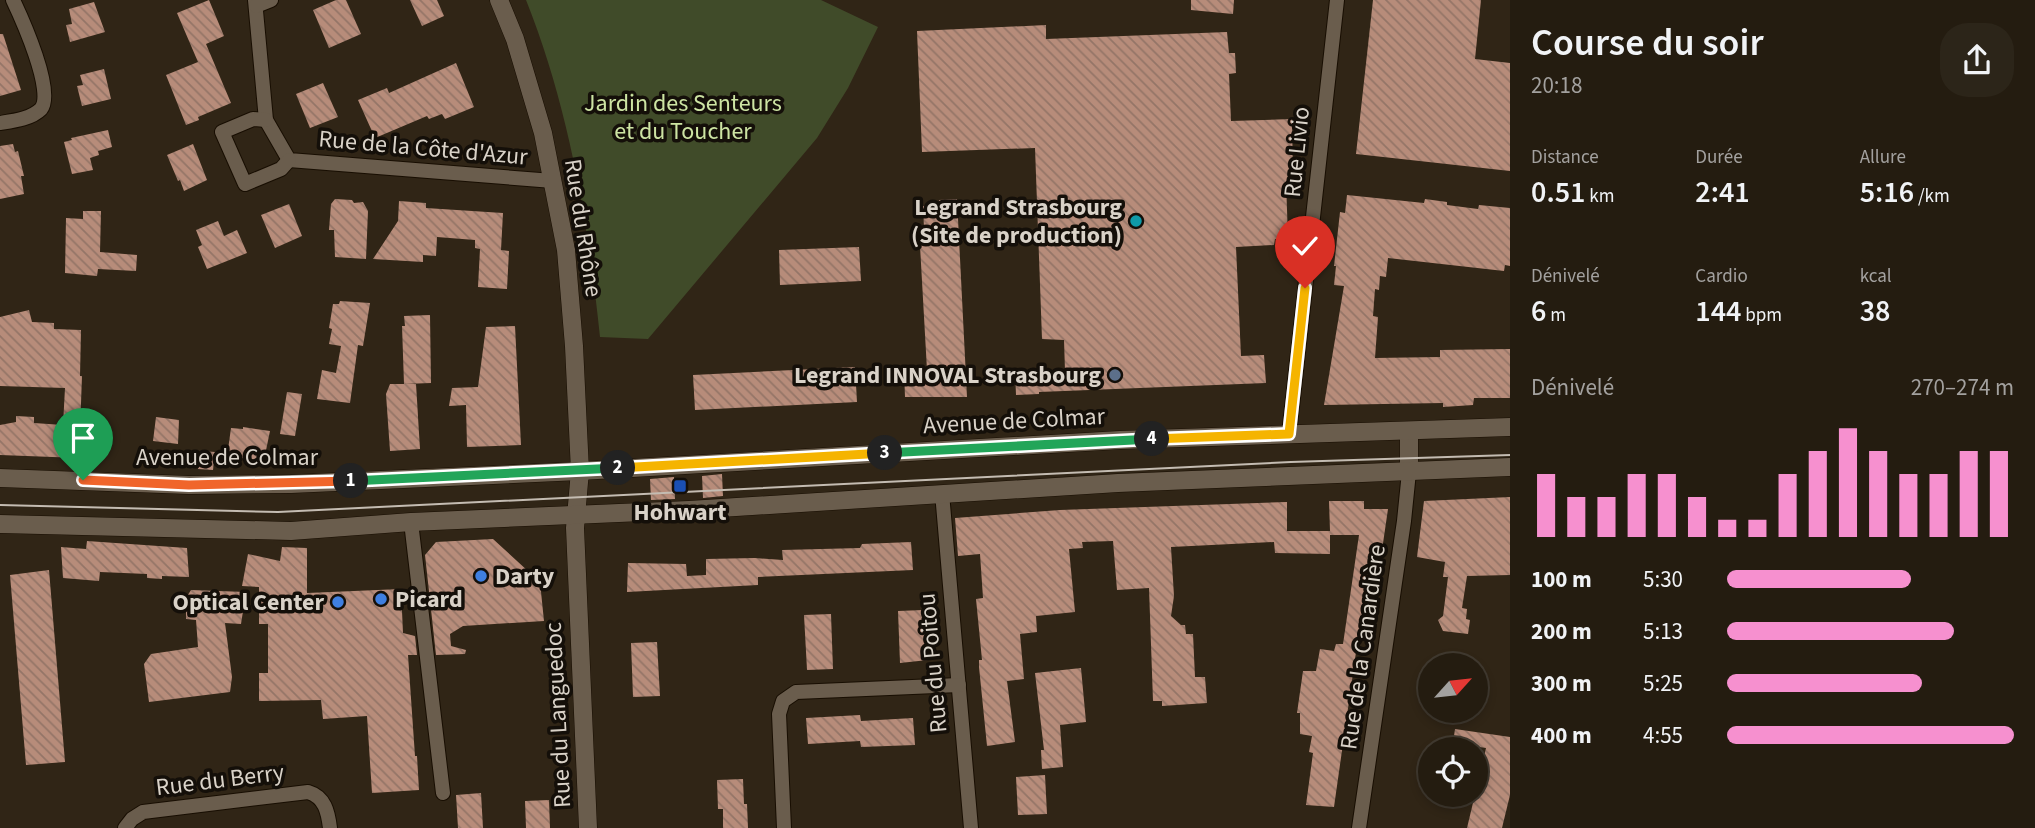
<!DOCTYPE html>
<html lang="fr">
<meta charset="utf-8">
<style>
body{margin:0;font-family:"Source Sans 3",sans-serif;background:#2c2519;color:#f1f3f6;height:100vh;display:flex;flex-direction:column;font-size:26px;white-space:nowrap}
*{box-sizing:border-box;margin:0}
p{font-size:23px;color:#a3a19f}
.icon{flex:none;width:38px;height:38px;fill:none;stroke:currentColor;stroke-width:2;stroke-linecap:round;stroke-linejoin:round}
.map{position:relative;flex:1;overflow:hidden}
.details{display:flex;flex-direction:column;background:#241c10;width:525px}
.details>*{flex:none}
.needle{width:46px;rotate:63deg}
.controls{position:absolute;left:1418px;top:653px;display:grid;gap:14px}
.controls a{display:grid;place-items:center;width:70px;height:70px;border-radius:50%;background:#241c10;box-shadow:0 4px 10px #0003,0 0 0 2px #413a30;font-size:35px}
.pin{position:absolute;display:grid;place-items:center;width:60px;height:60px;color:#fff;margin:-72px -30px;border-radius:50% 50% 50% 0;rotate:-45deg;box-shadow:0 0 7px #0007}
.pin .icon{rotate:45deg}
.km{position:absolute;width:35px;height:35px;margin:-18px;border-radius:50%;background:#222;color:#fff;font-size:19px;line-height:35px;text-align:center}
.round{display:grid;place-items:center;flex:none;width:74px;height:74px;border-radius:28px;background:#2c2519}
.head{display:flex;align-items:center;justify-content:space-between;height:119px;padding:0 21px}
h1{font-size:38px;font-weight:600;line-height:52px}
.figures{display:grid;grid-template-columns:repeat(3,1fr);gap:10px;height:119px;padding:7px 21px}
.figures div{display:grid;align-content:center}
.figures b{font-size:30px;font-weight:600}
.figures small{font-size:19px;font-weight:400}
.figures p{font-size:19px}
.chart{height:196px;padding:14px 21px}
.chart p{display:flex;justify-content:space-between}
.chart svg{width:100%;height:126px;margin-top:7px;stroke:#f690cf;stroke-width:6}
ul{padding:0 21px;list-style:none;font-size:23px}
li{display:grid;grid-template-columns:112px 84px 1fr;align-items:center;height:52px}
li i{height:18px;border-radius:9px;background:#f690cf}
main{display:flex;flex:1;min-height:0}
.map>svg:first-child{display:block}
</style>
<main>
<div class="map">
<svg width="1510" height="828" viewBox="0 0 1510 828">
<defs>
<pattern id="building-back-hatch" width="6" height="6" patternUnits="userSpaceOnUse" patternTransform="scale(1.75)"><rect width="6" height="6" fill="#b78c7a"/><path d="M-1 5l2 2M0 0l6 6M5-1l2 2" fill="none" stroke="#947567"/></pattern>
</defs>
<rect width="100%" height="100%" fill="#302516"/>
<path fill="#404b29" d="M 526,0 L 821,0 L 878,27 L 848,88 L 817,138 L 648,339 L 600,337 C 588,222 569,108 526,0 Z"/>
<g fill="url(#building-back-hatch)">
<polygon points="209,0 224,36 206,44 231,103 198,117 199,120 186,125 166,75 198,62 177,13"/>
<polygon points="336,0 346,0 361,34 329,48 313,10"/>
<polygon points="410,0 437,0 444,16 422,26"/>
<polygon points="1191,0 1234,0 1233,14 1191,10"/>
<polygon points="1373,0 1481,0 1475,59 1510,63 1510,171 1356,154"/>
<polygon points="94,2 105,32 70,42 66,25 72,24 69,9"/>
<polygon points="1046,25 1046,39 1227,32 1229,53 1235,53 1236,73 1229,74 1231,121 1292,119 1293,180 1286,181 1288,238 1275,239 1274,245 1236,247 1241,356 1264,355 1266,383 1039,392 1039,394 1016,395 1015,371 1065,371 1064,340 1042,339 1035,148 922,152 917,31"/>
<polygon points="0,34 3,34 21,90 0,96"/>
<polygon points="456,63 474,107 445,119 442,114 429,119 427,116 375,138 358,100 387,88 389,93"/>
<polygon points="104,69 111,99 82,106 77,86 83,85 80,75"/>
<polygon points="323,83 338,117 310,128 296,94"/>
<polygon points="108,130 112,147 98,151 99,155 90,158 93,170 72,174 64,142 72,140 71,138"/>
<polygon points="13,144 15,152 18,151 24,176 21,176 24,194 0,199 0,146"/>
<polygon points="193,144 207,180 184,191 180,180 178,181 167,155"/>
<polygon points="1347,195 1424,203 1425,199 1447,202 1447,205 1478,209 1479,205 1510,208 1510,266 1505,265 1504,271 1388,258 1386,277 1380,276 1379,290 1375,289 1373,316 1378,317 1375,358 1440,357 1440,350 1510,349 1510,398 1474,398 1473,405 1443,407 1443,403 1324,405 1344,286 1334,285 1336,266 1334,266 1340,212 1345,213"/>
<polygon points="335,199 352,200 354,203 363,202 368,211 366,259 335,257 334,230 329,230 331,204"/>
<polygon points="957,199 967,397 905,397 904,371 927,370 919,228 924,228 923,206 939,205 939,200"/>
<polygon points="399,201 426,203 426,208 503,213 501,250 509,251 507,289 478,287 480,249 475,248 475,240 437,237 436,256 423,255 423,262 373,259 398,221"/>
<polygon points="289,204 302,236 275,248 261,215"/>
<polygon points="83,211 101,211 100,252 137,255 136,271 98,269 97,276 65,273 66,218 83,219"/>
<polygon points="218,221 224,236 237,230 247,253 207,269 198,247 202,245 196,230"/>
<polygon points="859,247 861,281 780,285 779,250"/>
<polygon points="340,301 370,303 363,346 358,345 350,403 317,399 322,370 336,373 341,346 329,344 332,329 329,328 333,304 339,304"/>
<polygon points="29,310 32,322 54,323 54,329 81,330 80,376 82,376 79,458 0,455 0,425 16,422 16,416 34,417 34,423 63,425 65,388 0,386 0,317"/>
<polygon points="430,315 431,383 404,384 402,326 405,326 404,316"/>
<polygon points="515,326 521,445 467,447 466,405 449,406 452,388 478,387 486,327"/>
<polygon points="855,367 857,402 695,410 693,375"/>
<polygon points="390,384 416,384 420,449 390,451 386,394"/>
<polygon points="287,392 302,394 295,436 280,434"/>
<polygon points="156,417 179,420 178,444 153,441"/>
<polygon points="243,427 270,431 264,460 227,457 231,428 243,429"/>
<polygon points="201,451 215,452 213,470 198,469"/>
<polygon points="722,474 723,496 703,498 702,476"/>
<polygon points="674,477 675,499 651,500 650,479"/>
<polygon points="1510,497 1510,575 1467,576 1462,608 1467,609 1466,619 1470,620 1468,634 1443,631 1438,620 1443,616 1448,577 1443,577 1445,562 1417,557 1424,501"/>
<polygon points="1329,501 1364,501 1364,509 1388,509 1374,605 1368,604 1366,624 1367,633 1358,638 1334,807 1306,805 1313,753 1309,752 1312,736 1300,734 1300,713 1297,713 1303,671 1316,671 1320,649 1334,651 1336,644 1343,644 1359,535 1330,535 1330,554 1275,553 1274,542 1171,547 1174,596 1171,616 1181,625 1185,625 1186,634 1193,634 1195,677 1205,677 1207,703 1162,706 1162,701 1153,701 1149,588 1117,590 1113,541 1082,542 1083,548 1069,549 1075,612 1036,616 1037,632 1020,634 1024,679 1007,681 1015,742 987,746 979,667 979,660 982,660 976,599 983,598 980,554 958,556 955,518 1060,510 1287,502 1287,531 1330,531"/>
<polygon points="493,539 540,582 544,621 463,626 450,634 451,646 466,650 465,654 436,655 425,555 436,542"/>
<polygon points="87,541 187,548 189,577 162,576 162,579 147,578 147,574 100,572 99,581 63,578 61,547 86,549"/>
<polygon points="911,542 913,570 758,577 758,585 627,592 628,563 686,564 687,576 706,575 706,559 755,558 783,560 782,550 860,548 862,544"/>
<polygon points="282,547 307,548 307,593 401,589 403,633 415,636 417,655 408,655 415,756 417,756 419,790 372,793 367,716 323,719 321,700 259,701 259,673 268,673 268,624 259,624 259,587 242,586 248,554 280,561"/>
<polygon points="49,570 65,762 26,765 10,575"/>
<polygon points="191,590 246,592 241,624 225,623 232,677 230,692 149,702 144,664 151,654 198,647 196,620 186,619 186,598"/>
<polygon points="923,610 925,611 928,660 900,663 898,611"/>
<polygon points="831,614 833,669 807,670 804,615"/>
<polygon points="657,642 660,696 633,697 631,643"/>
<polygon points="1081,668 1086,722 1060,725 1063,767 1042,769 1041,750 1044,750 1035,673"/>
<polygon points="860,715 861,721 913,718 915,745 861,747 860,741 808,744 806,718"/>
<polygon points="1455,729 1510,737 1510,795 1502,828 1467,828 1486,748 1453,743"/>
<polygon points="1045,775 1047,814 1018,815 1016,777"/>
<polygon points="743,779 744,804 747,804 748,828 723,828 723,809 718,809 717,780"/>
<polygon points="481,793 483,828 458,828 456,795"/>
<polygon points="549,800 550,828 526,828 525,801"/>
</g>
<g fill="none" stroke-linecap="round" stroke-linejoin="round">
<defs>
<g id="street">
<polyline points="255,0 266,120 289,160 553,181"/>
<polyline points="256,6 271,0"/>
<polyline points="266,120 253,119 222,132 245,184 281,169 289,160"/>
<path d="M 0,123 C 13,121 31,119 41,109 C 55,92 22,19 13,0"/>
<polyline points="1289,434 1337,0"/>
<polyline points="942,493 971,828"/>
<polyline points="411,522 443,793"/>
<path d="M 125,828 L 132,819 L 143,812 L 308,792 C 325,797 328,812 330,828"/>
<polyline points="784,828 779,714 783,701 796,692 959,685"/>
<polyline points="1359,828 1404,521 1409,472"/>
</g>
<g id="secondary">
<polyline points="499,0 515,39 543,133 566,250 574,346 580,471 575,528 588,828"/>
<polyline points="1409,472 1409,431"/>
<polyline points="0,478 189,485 291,484 580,471 1120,440 1510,427"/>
<polyline points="0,524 291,531 411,522 689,510 1118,483 1510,467"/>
</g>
</defs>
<use href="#street" stroke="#180e02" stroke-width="16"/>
<use href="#secondary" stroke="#180e02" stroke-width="19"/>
<use href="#street" stroke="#6a5d4d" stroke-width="14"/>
<use href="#secondary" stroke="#6a5d4d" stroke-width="18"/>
<polyline stroke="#c4bcb2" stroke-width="2" points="0,505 278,512 1291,462 1510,455"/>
</g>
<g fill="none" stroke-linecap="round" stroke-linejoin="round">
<defs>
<polyline id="split-1" points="83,480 189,485 351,481"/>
<polyline id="split-2" points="351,481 618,468"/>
<polyline id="split-3" points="618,468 885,453"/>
<polyline id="split-4" points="885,453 1152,439"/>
<polyline id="split-5" points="1152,439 1289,434 1305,288"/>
</defs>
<use href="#split-1" stroke="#fff" stroke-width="14"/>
<use href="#split-2" stroke="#fff" stroke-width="14"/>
<use href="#split-3" stroke="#fff" stroke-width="14"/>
<use href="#split-4" stroke="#fff" stroke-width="14"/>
<use href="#split-5" stroke="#fff" stroke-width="14"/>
<use href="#split-1" stroke="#f0652b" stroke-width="9"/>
<use href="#split-2" stroke="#22a559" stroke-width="9"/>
<use href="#split-3" stroke="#f5b400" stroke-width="9"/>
<use href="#split-4" stroke="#22a559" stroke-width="9"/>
<use href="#split-5" stroke="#f5b400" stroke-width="9"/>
</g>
<circle fill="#0f9aa8" stroke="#140f09" stroke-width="2.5" cx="1136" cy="221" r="7"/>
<circle fill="#5c6f8a" stroke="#140f09" stroke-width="2.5" cx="1115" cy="375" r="7"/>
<rect fill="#1a4fb4" stroke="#140f09" stroke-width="2.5" x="673" y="479" width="14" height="14" rx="3.5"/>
<g fill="#3f7fe0" stroke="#140f09" stroke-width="2.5">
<circle cx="481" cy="576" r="7"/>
<circle cx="381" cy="599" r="7"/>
<circle cx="338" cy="602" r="7"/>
</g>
<g text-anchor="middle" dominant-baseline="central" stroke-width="7" stroke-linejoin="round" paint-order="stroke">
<g font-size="24" fill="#cde4a3" stroke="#140f09">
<text x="683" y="103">Jardin des Senteurs<tspan x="683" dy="28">et du Toucher</tspan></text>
</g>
<g font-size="24" fill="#d9d2c8" stroke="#140f09">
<text transform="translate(423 148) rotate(5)">Rue de la Côte d'Azur</text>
<text transform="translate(1297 152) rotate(-84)">Rue Livio</text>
<text transform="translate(583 228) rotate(81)">Rue du Rhône</text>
<text transform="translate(1014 421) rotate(-3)">Avenue de Colmar</text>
<text x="227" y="457">Avenue de Colmar</text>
<text transform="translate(1363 647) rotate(-82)">Rue de la Canardière</text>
<text transform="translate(933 663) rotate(-95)">Rue du Poitou</text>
<text transform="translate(558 715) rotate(-93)">Rue du Languedoc</text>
<text transform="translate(220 780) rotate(-7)">Rue du Berry</text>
</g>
<g font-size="24" font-weight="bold" fill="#d9d2c8" stroke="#140f09" text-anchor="end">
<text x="1122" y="207">Legrand Strasbourg<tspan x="1122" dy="28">(Site de production)</tspan></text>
<text x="1101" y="375">Legrand INNOVAL Strasbourg</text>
<text x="680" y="512" text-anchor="middle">Hohwart</text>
<text x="495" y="576" text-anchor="start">Darty</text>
<text x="395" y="599" text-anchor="start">Picard</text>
<text x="324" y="602">Optical Center</text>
</g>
</g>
</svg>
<div class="controls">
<a><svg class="needle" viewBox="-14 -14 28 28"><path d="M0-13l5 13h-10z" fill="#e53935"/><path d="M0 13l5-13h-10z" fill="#a3a19f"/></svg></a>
<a><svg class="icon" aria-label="locate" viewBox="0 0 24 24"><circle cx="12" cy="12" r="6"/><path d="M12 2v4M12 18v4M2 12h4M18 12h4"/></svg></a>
</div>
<div class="pin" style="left:83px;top:480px;background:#1e9e55"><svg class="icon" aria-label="arrive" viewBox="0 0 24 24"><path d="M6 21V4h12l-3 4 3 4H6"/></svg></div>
<div class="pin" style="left:1305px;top:288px;background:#d93025"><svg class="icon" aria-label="check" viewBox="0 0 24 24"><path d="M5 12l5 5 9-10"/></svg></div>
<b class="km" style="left:351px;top:481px">1</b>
<b class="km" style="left:618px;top:468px">2</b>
<b class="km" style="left:885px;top:453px">3</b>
<b class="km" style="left:1152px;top:439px">4</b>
</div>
<section class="details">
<div class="head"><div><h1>Course du soir</h1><p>20:18</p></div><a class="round"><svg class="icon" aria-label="share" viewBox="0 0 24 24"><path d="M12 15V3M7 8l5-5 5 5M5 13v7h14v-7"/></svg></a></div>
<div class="figures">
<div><p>Distance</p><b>0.51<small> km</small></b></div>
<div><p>Durée</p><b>2:41</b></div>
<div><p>Allure</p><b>5:16<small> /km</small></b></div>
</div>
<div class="figures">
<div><p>Dénivelé</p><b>6<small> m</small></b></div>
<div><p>Cardio</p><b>144<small> bpm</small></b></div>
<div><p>kcal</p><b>38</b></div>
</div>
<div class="chart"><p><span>Dénivelé</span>270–274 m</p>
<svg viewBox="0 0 160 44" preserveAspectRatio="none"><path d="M5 44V22M15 44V30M25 44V30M35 44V22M45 44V22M55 44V30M65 44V38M75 44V38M85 44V22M95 44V14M105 44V6M115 44V14M125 44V22M135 44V22M145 44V14M155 44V14"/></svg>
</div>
<ul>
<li><b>100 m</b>5:30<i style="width:64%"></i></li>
<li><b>200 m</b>5:13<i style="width:79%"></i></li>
<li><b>300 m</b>5:25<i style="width:68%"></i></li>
<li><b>400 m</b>4:55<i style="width:100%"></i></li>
</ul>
</section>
</main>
